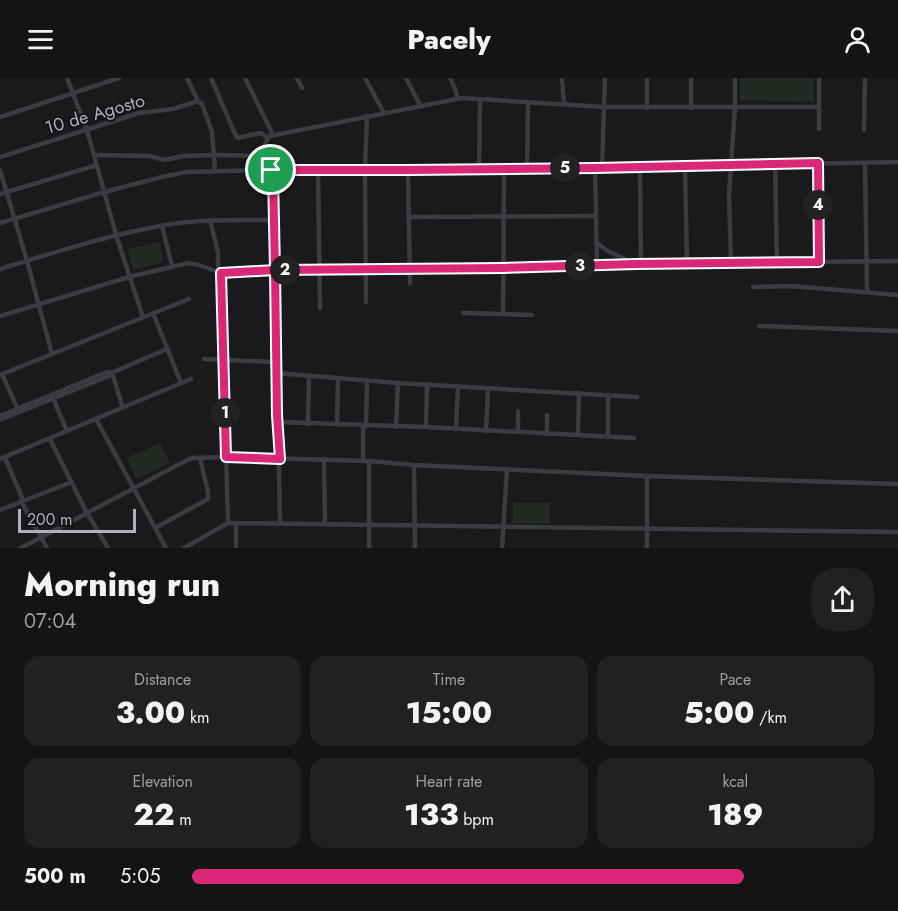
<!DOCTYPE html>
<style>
body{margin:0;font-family:Jost,sans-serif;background:#212122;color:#f1f3f6;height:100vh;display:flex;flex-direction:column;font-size:22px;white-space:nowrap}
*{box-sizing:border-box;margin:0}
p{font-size:20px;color:#9d9ea0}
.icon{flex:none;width:33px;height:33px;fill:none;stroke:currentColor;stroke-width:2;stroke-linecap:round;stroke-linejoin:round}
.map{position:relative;height:470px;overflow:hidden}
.sheet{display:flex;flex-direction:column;background:#141415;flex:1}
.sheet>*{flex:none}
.scale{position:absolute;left:18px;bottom:15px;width:118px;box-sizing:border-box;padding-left:6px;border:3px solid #adb1bb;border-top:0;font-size:16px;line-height:21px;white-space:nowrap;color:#adb1bb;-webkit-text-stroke:4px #151517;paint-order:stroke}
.pin{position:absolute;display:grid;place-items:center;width:51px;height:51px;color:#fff;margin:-26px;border:3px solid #fff;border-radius:50%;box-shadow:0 2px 6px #0007}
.km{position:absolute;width:30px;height:30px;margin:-15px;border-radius:50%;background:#222;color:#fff;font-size:16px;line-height:30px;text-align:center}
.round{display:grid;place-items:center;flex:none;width:63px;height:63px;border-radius:24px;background:#212122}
.headline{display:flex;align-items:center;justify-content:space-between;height:102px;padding:0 24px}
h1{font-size:33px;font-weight:800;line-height:45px}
.metrics{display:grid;grid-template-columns:repeat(3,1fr);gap:9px;height:102px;padding:6px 24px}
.metrics div{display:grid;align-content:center;border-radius:15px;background:#212122;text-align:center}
.metrics b{font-size:30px;font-weight:800}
.metrics small{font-size:16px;font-weight:400}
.metrics p{font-size:16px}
ul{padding:0 24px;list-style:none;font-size:20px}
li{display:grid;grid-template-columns:96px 72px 1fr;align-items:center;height:45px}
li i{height:15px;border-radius:8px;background:#db2777}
header{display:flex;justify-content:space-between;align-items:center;height:78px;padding:0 24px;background:#141415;font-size:27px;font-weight:800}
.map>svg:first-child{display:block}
</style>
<header><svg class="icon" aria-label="menu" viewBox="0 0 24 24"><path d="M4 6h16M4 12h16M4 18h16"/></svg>Pacely<svg class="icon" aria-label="person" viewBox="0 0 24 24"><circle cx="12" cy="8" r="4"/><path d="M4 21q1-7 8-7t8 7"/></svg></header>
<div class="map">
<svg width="898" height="470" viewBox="0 0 898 470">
<rect width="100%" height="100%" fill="#1a1a1c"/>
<g fill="#222a23">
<polygon points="740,0 814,0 814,24 740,22"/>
<polygon points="159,164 164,184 133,192 128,171"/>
<polygon points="160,365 170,385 136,401 127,380"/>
<polygon points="513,425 550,425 550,446 513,445"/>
</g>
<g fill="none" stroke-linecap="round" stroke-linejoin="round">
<g stroke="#3b3c41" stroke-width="4.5">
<polyline points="67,0 87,52 116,157 143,239"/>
<polyline points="187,0 198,23 202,26 212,54 215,93"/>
<polyline points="211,0 236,58 238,60 260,55 268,59"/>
<polyline points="245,0 273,57"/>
<polyline points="297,0 302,10"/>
<polyline points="365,0 384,35"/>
<polyline points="406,0 420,27"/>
<polyline points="450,0 456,13 457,20"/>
<polyline points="562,0 564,27"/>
<polyline points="647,30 647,0"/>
<polyline points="691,30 691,0"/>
<polyline points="0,39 119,0"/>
<polyline points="819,51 819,0"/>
<polyline points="864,52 865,0"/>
<polyline points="95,77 149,78 165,82 183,78 213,77 265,78"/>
<polyline points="0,79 139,35 173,31 198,23"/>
<polyline points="818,85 819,184"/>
<polyline points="775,86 777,185"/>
<polyline points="865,86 867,214"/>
<polyline points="685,88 687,186"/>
<polyline points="527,90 528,24"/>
<polyline points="595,90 597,187"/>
<polyline points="602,90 605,0"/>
<polyline points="640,90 641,186"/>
<polyline points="479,91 480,21"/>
<polyline points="0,92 27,183 52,276"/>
<polyline points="318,92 320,230"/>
<polyline points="408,92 410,205"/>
<polyline points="0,116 97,87"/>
<polyline points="409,139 596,138"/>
<polyline points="210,142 218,174 218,193"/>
<polyline points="0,145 104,114 162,99 186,94 271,92 408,92 595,90 898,84"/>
<polyline points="162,148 172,188"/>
<polyline points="596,164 606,172 633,185"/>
<polyline points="731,185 729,116 735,29 735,0"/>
<path d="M 0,191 C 53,175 105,158 160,148 C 197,141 236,142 274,142"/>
<polyline points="221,195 228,445"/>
<polyline points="753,209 791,208 898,217"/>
<polyline points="366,224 365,92 367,38"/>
<polyline points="153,235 181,305"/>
<polyline points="463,235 532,237"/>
<polyline points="503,235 504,91"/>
<polyline points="0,238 129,199 188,185 199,187 221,195 275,192 503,190 641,186 898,183"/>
<polyline points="759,248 898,253"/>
<polyline points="204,281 276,284"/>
<path d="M 112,295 C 116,306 118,317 123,329"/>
<polyline points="276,295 398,305 637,319"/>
<polyline points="2,296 18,332"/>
<polyline points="0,297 189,221"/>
<polyline points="53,320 67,353"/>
<polyline points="518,333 518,354"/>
<polyline points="547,337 547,356"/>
<polyline points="0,338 107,294 111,295"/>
<polyline points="96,341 166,470"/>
<polyline points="0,342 109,298 111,295 167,271"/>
<polyline points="278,344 426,349 634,360"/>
<polyline points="308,346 309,298"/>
<polyline points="337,347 338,300"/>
<polyline points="366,348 367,302"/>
<polyline points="396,349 398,305"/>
<polyline points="426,349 427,306"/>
<polyline points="456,351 458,308"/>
<polyline points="486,353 488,310"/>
<polyline points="578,357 579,315"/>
<polyline points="608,359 608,317"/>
<polyline points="50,361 87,435 108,470"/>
<polyline points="5,380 23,422"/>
<polyline points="0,381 191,301"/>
<polyline points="324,381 325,445"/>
<polyline points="363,382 363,348"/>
<polyline points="414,387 415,470"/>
<polyline points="647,398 647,470"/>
<polyline points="21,423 47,470"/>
<polyline points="0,432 72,404"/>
<polyline points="236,445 236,470"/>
<path d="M 280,445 L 273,96 C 268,84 259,68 270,58 L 462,20 L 604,29 L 819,29"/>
<polyline points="155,450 208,421 208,414 200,380"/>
<polyline points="21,470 189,381 194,380 226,379 369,383 414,387 647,398 898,406"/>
<polyline points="184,470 228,445 898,454"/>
<polyline points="369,470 369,383"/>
<polyline points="502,470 507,391"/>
</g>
</g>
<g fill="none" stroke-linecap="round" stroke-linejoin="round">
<defs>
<polyline id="route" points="271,92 273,96 275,192 221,195 226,379 280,381 277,337 275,192 503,190 636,186 819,184 818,85 595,90 408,92 271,92"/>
</defs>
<use href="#route" stroke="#fff" stroke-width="12"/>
<use href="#route" stroke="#db2777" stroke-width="8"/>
</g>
<g text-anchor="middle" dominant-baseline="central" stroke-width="4.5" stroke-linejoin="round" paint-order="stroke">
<g font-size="18" fill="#adb1bb" stroke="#151517">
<text transform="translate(95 36) rotate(-16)">10 de Agosto</text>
</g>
</g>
</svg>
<div class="scale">200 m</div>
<div class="pin" style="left:271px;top:92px;background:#1e9e55"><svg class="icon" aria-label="arrive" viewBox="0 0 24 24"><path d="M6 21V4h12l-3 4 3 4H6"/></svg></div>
<b class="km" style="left:225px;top:335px">1</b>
<b class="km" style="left:285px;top:192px">2</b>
<b class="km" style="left:580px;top:188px">3</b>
<b class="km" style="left:818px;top:127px">4</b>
<b class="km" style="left:565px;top:90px">5</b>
</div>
<section class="sheet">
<div class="headline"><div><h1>Morning run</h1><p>07:04</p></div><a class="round"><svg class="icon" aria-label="share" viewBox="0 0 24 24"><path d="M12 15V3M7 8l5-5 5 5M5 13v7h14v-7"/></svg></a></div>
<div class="metrics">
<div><p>Distance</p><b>3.00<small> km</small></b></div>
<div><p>Time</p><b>15:00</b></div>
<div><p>Pace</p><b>5:00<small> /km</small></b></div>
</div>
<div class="metrics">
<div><p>Elevation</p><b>22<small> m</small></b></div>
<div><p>Heart rate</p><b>133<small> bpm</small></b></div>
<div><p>kcal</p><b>189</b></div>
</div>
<ul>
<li><b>500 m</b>5:05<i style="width:81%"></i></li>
</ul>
</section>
